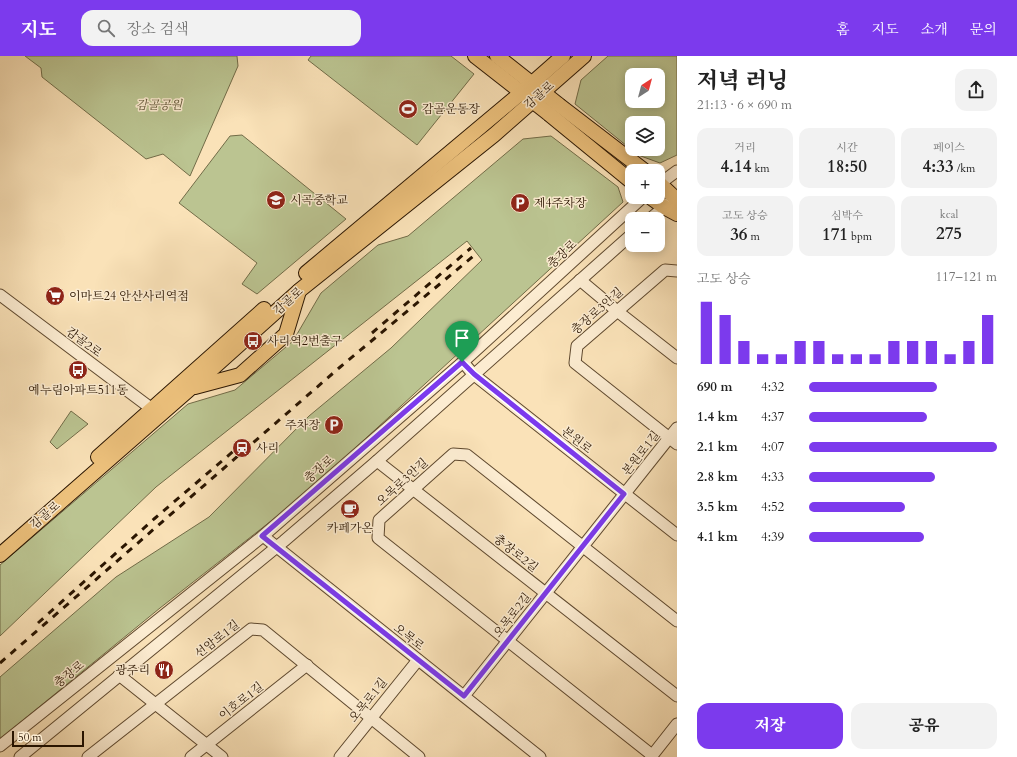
<!DOCTYPE html>
<html lang="ko">
<meta charset="utf-8">
<style>
body{margin:0;font-family:Cardo,"Noto Serif KR",serif;background:#f2f2f2;color:#222;height:100vh;display:flex;flex-direction:column;font-size:15px;white-space:nowrap}
*{box-sizing:border-box;margin:0}
p{font-size:13px;color:#767676}
.icon{flex:none;width:22px;height:22px;fill:none;stroke:currentColor;stroke-width:2;stroke-linecap:round;stroke-linejoin:round}
.map{position:relative;flex:1;overflow:hidden}
.sheet{display:flex;flex-direction:column;background:#fff;width:340px}
.sheet>*{flex:none}
.needle{width:26px;rotate:36deg}
.tools{position:absolute;left:625px;top:12px;display:grid;gap:8px}
.tools a{display:grid;place-items:center;width:40px;height:40px;border-radius:8px;background:#fff;box-shadow:0 2px 10px #0003;font-size:20px}
.scale{position:absolute;left:12px;bottom:10px;width:72px;box-sizing:border-box;padding-left:4px;border:2px solid #2a1500;border-top:0;font-size:11px;line-height:14px;white-space:nowrap;color:#2a1500;-webkit-text-stroke:3px #fcecd1;paint-order:stroke}
.pin{position:absolute;display:grid;place-items:center;width:34px;height:34px;color:#fff;margin:-41px -17px;border-radius:50% 50% 50% 0;rotate:-45deg;box-shadow:0 0 4px #0007}
.pin .icon{rotate:45deg}
.round{display:grid;place-items:center;flex:none;width:42px;height:42px;border-radius:12px;background:#f2f2f2}
.summary{display:flex;align-items:center;justify-content:space-between;height:68px;padding:0 20px}
h1{font-size:22px;font-weight:800;line-height:30px}
.metrics{display:grid;grid-template-columns:repeat(3,1fr);gap:6px;height:68px;padding:4px 20px}
.metrics div{display:grid;align-content:center;border-radius:10px;background:#f2f2f2;text-align:center}
.metrics b{font-size:17px;font-weight:800}
.metrics small{font-size:11px;font-weight:400}
.metrics p{font-size:11px}
.chart{height:112px;padding:8px 20px}
.chart p{display:flex;justify-content:space-between}
.chart svg{width:100%;height:72px;margin-top:4px;stroke:#7c3aed;stroke-width:6}
.button{display:flex;gap:8px;margin-top:auto;padding:8px 20px}
.button a{flex:1;height:46px;border-radius:12px;background:#7c3aed;color:#fff;font-size:16px;font-weight:800;line-height:46px;text-align:center}
.button a+a{background:#f2f2f2;color:#222}
ul{padding:0 20px;list-style:none;font-size:13px}
li{display:grid;grid-template-columns:64px 48px 1fr;align-items:center;height:30px}
li i{height:10px;border-radius:5px;background:#7c3aed}
header{display:flex;align-items:center;gap:24px;box-sizing:border-box;height:56px;padding:0 20px;background:#7c3aed;color:#fff}
header strong{font-size:19px}
nav{display:flex;gap:22px;margin-inline-start:auto;font-size:14px}
.search{width:280px;height:36px;background:#f2f2f2;display:flex;align-items:center;gap:10px;box-sizing:border-box;padding:0 14px;border-radius:12px;color:#767676;font-size:15px}
main{display:flex;flex:1;min-height:0}
.map>svg:first-child{display:block}
</style>
<header>
<strong>지도</strong>
<div class="search"><svg class="icon" aria-label="search" viewBox="0 0 24 24"><circle cx="10" cy="10" r="6"/><path d="M15 15l6 6"/></svg>장소 검색</div>
<nav><a>홈</a><a>지도</a><a>소개</a><a>문의</a></nav>
</header>
<main>
<div class="map">
<svg width="677" height="701" viewBox="0 0 677 701">
<rect width="100%" height="100%" fill="#fae2b8"/>
<filter id="stains"><feTurbulence type="fractalNoise" baseFrequency=".005" numOctaves="4"/><feColorMatrix values="0 0 0 0 .2 0 0 0 0 .09 0 0 0 0 .02 0 0 0 .5 -.17"/></filter>
<radialGradient id="worn" r=".72"><stop offset=".6" stop-color="#630" stop-opacity="0"/><stop offset="1" stop-color="#630" stop-opacity=".3"/></radialGradient>
<g fill="#bbc491" stroke="#726c48" fill-rule="evenodd">
<polygon points="25,0 237,0 238,10 190,120 163,98 146,103 42,21 41,12"/>
<polygon points="311,0 451,0 474,18 417,89 308,4"/>
<path d="M 608,0 L 677,0 L 677,99 L 660,107 L 638,99 L 575,48 L 581,24 ZM 632,19 L 658,19 L 658,45 L 632,45 ZM 632,67 L 658,67 L 658,93 L 632,93 Z"/>
<polygon points="242,79 346,163 257,238 242,228 257,207 179,147 230,80"/>
<polygon points="551,80 618,131 623,146 303,440 160,552 0,683 0,621 116,521 209,461 309,360 391,292 482,204 467,185 156,431 0,580 0,509 188,348 235,334 293,285 321,237 378,189 408,180 523,83"/>
<polygon points="71,355 88,368 57,393 50,386"/>
</g>
<g fill="none" stroke-linecap="round" stroke-linejoin="round">
<defs>
<g id="minor">
<polyline points="658,129 677,115"/>
<polyline points="650,163 669,147"/>
<polyline points="677,215 665,214 577,290 575,307 677,388"/>
<polyline points="580,224 617,255 677,302"/>
<polyline points="0,239 152,353"/>
<polyline points="463,306 473,318 677,479"/>
<polyline points="377,405 677,640"/>
<polyline points="263,480 540,701"/>
<polyline points="119,619 222,701"/>
<polyline points="464,640 677,372"/>
<polyline points="0,690 263,480 463,306 643,141"/>
<polyline points="652,699 378,482 379,464 453,398 467,399 677,565"/>
<polyline points="20,701 284,485 377,405 632,178"/>
<polyline points="88,701 251,573 263,574 419,701"/>
<polyline points="191,701 307,609"/>
<polyline points="340,701 418,604"/>
<polyline points="651,701 677,668"/>
</g>
<g id="major">
<polyline points="475,0 549,58"/>
<polyline points="497,0 559,49"/>
<polyline points="658,126 677,144"/>
<polyline points="650,141 664,151 677,158"/>
<polyline points="306,217 521,37 563,0"/>
<polyline points="195,331 240,319 286,278 299,235"/>
<polyline points="98,401 264,253"/>
<polyline points="0,499 192,331 300,234 494,79 584,0"/>
</g>
</defs>
<use href="#minor" stroke="#5e482e" stroke-width="13"/>
<use href="#major" stroke="#2a1500" stroke-width="16"/>
<use href="#minor" stroke="#fcecd1" stroke-width="11"/>
<use href="#major" stroke="#edc17c" stroke-width="14"/>
<g stroke="#2a1500" stroke-width="3" stroke-dasharray="7 7" stroke-linecap="butt">
<polyline points="372,277 471,192"/>
<polyline points="38,567 154,463 243,387"/>
<polyline points="0,607 339,312 477,197"/>
</g>
<defs>
<g id="major-bridge">
<polyline points="559,49 645,115"/>
<polyline points="549,58 632,126"/>
</g>
</defs>
<use href="#major-bridge" stroke="#2a1500" stroke-width="16" stroke-linecap="butt"/>
<use href="#major-bridge" stroke="#edc17c" stroke-width="14"/>
</g>
<g fill="none" stroke-linecap="round" stroke-linejoin="round">
<defs>
<polygon id="route" points="462,306 474,318 624,438 464,640 262,480"/>
</defs>
<use href="#route" stroke="#fff" stroke-width="8"/>
<use href="#route" stroke="#7c3aed" stroke-width="5"/>
</g>
<defs>
<symbol id="stadium-disc" viewBox="-11 -11 22 22"><circle r="9.5" fill="#8f2418" stroke="#fcecd1"/><path d="M0-5a6.5 5 0 1 0 0 10a6.5 5 0 1 0 0-10ZM-3.5-1.8h7v3.6h-7Z" fill="#fff"/></symbol>
<symbol id="school-disc" viewBox="-11 -11 22 22"><circle r="9.5" fill="#8f2418" stroke="#fcecd1"/><path d="M0-5L7-2L0 1L-7-2ZM-4 1L0 2.5L4 1V4Q0 6-4 4Z" fill="#fff"/></symbol>
<symbol id="parking-disc" viewBox="-11 -11 22 22"><circle r="9.5" fill="#8f2418" stroke="#fcecd1"/><path d="M-3.5-5.5H1a3.5 3.5 0 0 1 0 7H-1V5.5H-3.5ZM-1-3.4V-.6H.8a1.4 1.4 0 0 0 0-2.8Z" fill="#fff"/></symbol>
<symbol id="supermarket-disc" viewBox="-11 -11 22 22"><circle r="9.5" fill="#8f2418" stroke="#fcecd1"/><path d="M-6-5.5h2.5l.6 2H6L4.5 2H-2.5L-4.4-4H-6ZM-1.5 3.2a1.3 1.3 0 1 0 .1 0ZM3 3.2a1.3 1.3 0 1 0 .1 0Z" fill="#fff"/></symbol>
<symbol id="bus-disc" viewBox="-11 -11 22 22"><circle r="9.5" fill="#8f2418" stroke="#fcecd1"/><path d="M-5-6H5V4H4V6H2V4H-2V6H-4V4H-5ZM-3.5-4V0h7V-4ZM-3.5 1.2v1.5H-2V1.2ZM2 1.2v1.5H3.5V1.2Z" fill="#fff"/></symbol>
<symbol id="station-disc" viewBox="-11 -11 22 22"><circle r="9.5" fill="#8f2418" stroke="#fcecd1"/><path d="M-3-6H3Q5-6 5-4V2Q5 4 3 4L4.5 6H3L1.5 4h-3L-3 6H-4.5L-3 4Q-5 4-5 2V-4Q-5-6-3-6ZM-3.5-4v3h7v-3ZM-3.5 1v1.5H-2V1ZM2 1v1.5H3.5V1Z" fill="#fff"/></symbol>
<symbol id="cafe-disc" viewBox="-11 -11 22 22"><circle r="9.5" fill="#8f2418" stroke="#fcecd1"/><path d="M-5.5-4.5H6V0H3Q3 3.5 0 3.5H-2.5Q-5.5 3.5-5.5 0ZM3-3.2v2h1.7v-2ZM-6 4.5H4V6H-6Z" fill="#fff"/></symbol>
<symbol id="restaurant-disc" viewBox="-11 -11 22 22"><circle r="9.5" fill="#8f2418" stroke="#fcecd1"/><path d="M-5-6h1v4h1v-4h1v4h1v-4h1v5L-1.5 .5V6h-2V.5L-5-1ZM5-6V6H3V1.5H1.5Q1.5-4 5-6Z" fill="#fff"/></symbol>
</defs>
<g fill-rule="evenodd">
<use href="#stadium-disc" x="397" y="42" width="22" height="22"/>
<use href="#school-disc" x="265" y="133" width="22" height="22"/>
<use href="#parking-disc" x="509" y="136" width="22" height="22"/>
<use href="#supermarket-disc" x="44" y="229" width="22" height="22"/>
<use href="#bus-disc" x="242" y="274" width="22" height="22"/>
<use href="#bus-disc" x="67" y="303" width="22" height="22"/>
<use href="#parking-disc" x="323" y="358" width="22" height="22"/>
<use href="#station-disc" x="231" y="381" width="22" height="22"/>
<use href="#cafe-disc" x="339" y="442" width="22" height="22"/>
<use href="#restaurant-disc" x="153" y="603" width="22" height="22"/>
</g>
<g text-anchor="middle" dominant-baseline="central" stroke-width="3" stroke-linejoin="round" paint-order="stroke">
<g font-size="12" fill="#2a1500" stroke="#fcecd1">
<text transform="translate(539 39) rotate(-41)">감골로</text>
<text transform="translate(562 198) rotate(-43)">충장로</text>
<text transform="translate(288 245) rotate(-42)">감골로</text>
<text transform="translate(597 255) rotate(-41)">충장로3안길</text>
<text transform="translate(84 286) rotate(37)">감골2로</text>
<text transform="translate(577 384) rotate(38)">본원로</text>
<text transform="translate(641 397) rotate(-52)">본원로1길</text>
<text transform="translate(319 413) rotate(-41)">충장로</text>
<text transform="translate(402 426) rotate(-42)">오목로3안길</text>
<text transform="translate(45 459) rotate(-41)">감골로</text>
<text transform="translate(516 497) rotate(38)">충장로2길</text>
<text transform="translate(512 559) rotate(-52)">오목로2길</text>
<text transform="translate(409 581) rotate(38)">오목로</text>
<text transform="translate(217 583) rotate(-38)">선암로1길</text>
<text transform="translate(69 618) rotate(-39)">충장로</text>
<text transform="translate(368 644) rotate(-51)">오목로1길</text>
<text transform="translate(241 645) rotate(-38)">이호로1길</text>
</g>
<g font-size="12" font-style="italic" fill="#5d5233" stroke="#fcecd1">
<text x="159" y="49">감골공원</text>
</g>
<g font-size="12" fill="#2a1500" stroke="#fcecd1" text-anchor="start">
<text x="422" y="53">감골운동장</text>
<text x="290" y="144">시곡중학교</text>
<text x="534" y="147">제4주차장</text>
<text x="69" y="240">이마트24 안산사리역점</text>
<text x="267" y="285">사리역2번출구</text>
<text x="78" y="334" text-anchor="middle">예누림아파트511동</text>
<text x="320" y="369" text-anchor="end">주차장</text>
<text x="256" y="392">사리</text>
<text x="350" y="472" text-anchor="middle">카페가온</text>
<text x="150" y="614" text-anchor="end">광주리</text>
</g>
</g>
<rect width="100%" height="100%" filter="url(#stains)"/>
<rect width="100%" height="100%" fill="url(#worn)"/>
</svg>
<div class="tools">
<a><svg class="needle" viewBox="-14 -14 28 28"><path d="M0-13l5 13h-10z" fill="#e53935"/><path d="M0 13l5-13h-10z" fill="#767676"/></svg></a>
<a><svg class="icon" aria-label="layers" viewBox="0 0 24 24"><path d="M12 4l9 5-9 5-9-5zM3 14l9 5 9-5"/></svg></a>
<a>+</a>
<a>−</a>
</div>
<div class="scale">50 m</div>
<div class="pin" style="left:462px;top:306px;background:#1e9e55"><svg class="icon" aria-label="arrive" viewBox="0 0 24 24"><path d="M6 21V4h12l-3 4 3 4H6"/></svg></div>
</div>
<section class="sheet">
<div class="summary"><div><h1>저녁 러닝</h1><p>21:13 · 6 × 690 m</p></div><a class="round"><svg class="icon" aria-label="share" viewBox="0 0 24 24"><path d="M12 15V3M7 8l5-5 5 5M5 13v7h14v-7"/></svg></a></div>
<div class="metrics">
<div><p>거리</p><b>4.14<small> km</small></b></div>
<div><p>시간</p><b>18:50</b></div>
<div><p>페이스</p><b>4:33<small> /km</small></b></div>
</div>
<div class="metrics">
<div><p>고도 상승</p><b>36<small> m</small></b></div>
<div><p>심박수</p><b>171<small> bpm</small></b></div>
<div><p>kcal</p><b>275</b></div>
</div>
<div class="chart"><p><span>고도 상승</span>117–121 m</p>
<svg viewBox="0 0 160 44" preserveAspectRatio="none"><path d="M5 44V6M15 44V14M25 44V30M35 44V38M45 44V38M55 44V30M65 44V30M75 44V38M85 44V38M95 44V38M105 44V30M115 44V30M125 44V30M135 44V38M145 44V30M155 44V14"/></svg>
</div>
<ul>
<li><b>690 m</b>4:32<i style="width:68%"></i></li>
<li><b>1.4 km</b>4:37<i style="width:63%"></i></li>
<li><b>2.1 km</b>4:07<i style="width:100%"></i></li>
<li><b>2.8 km</b>4:33<i style="width:67%"></i></li>
<li><b>3.5 km</b>4:52<i style="width:51%"></i></li>
<li><b>4.1 km</b>4:39<i style="width:61%"></i></li>
</ul>
<div class="button"><a>저장</a><a>공유</a></div>
</section>
</main>
